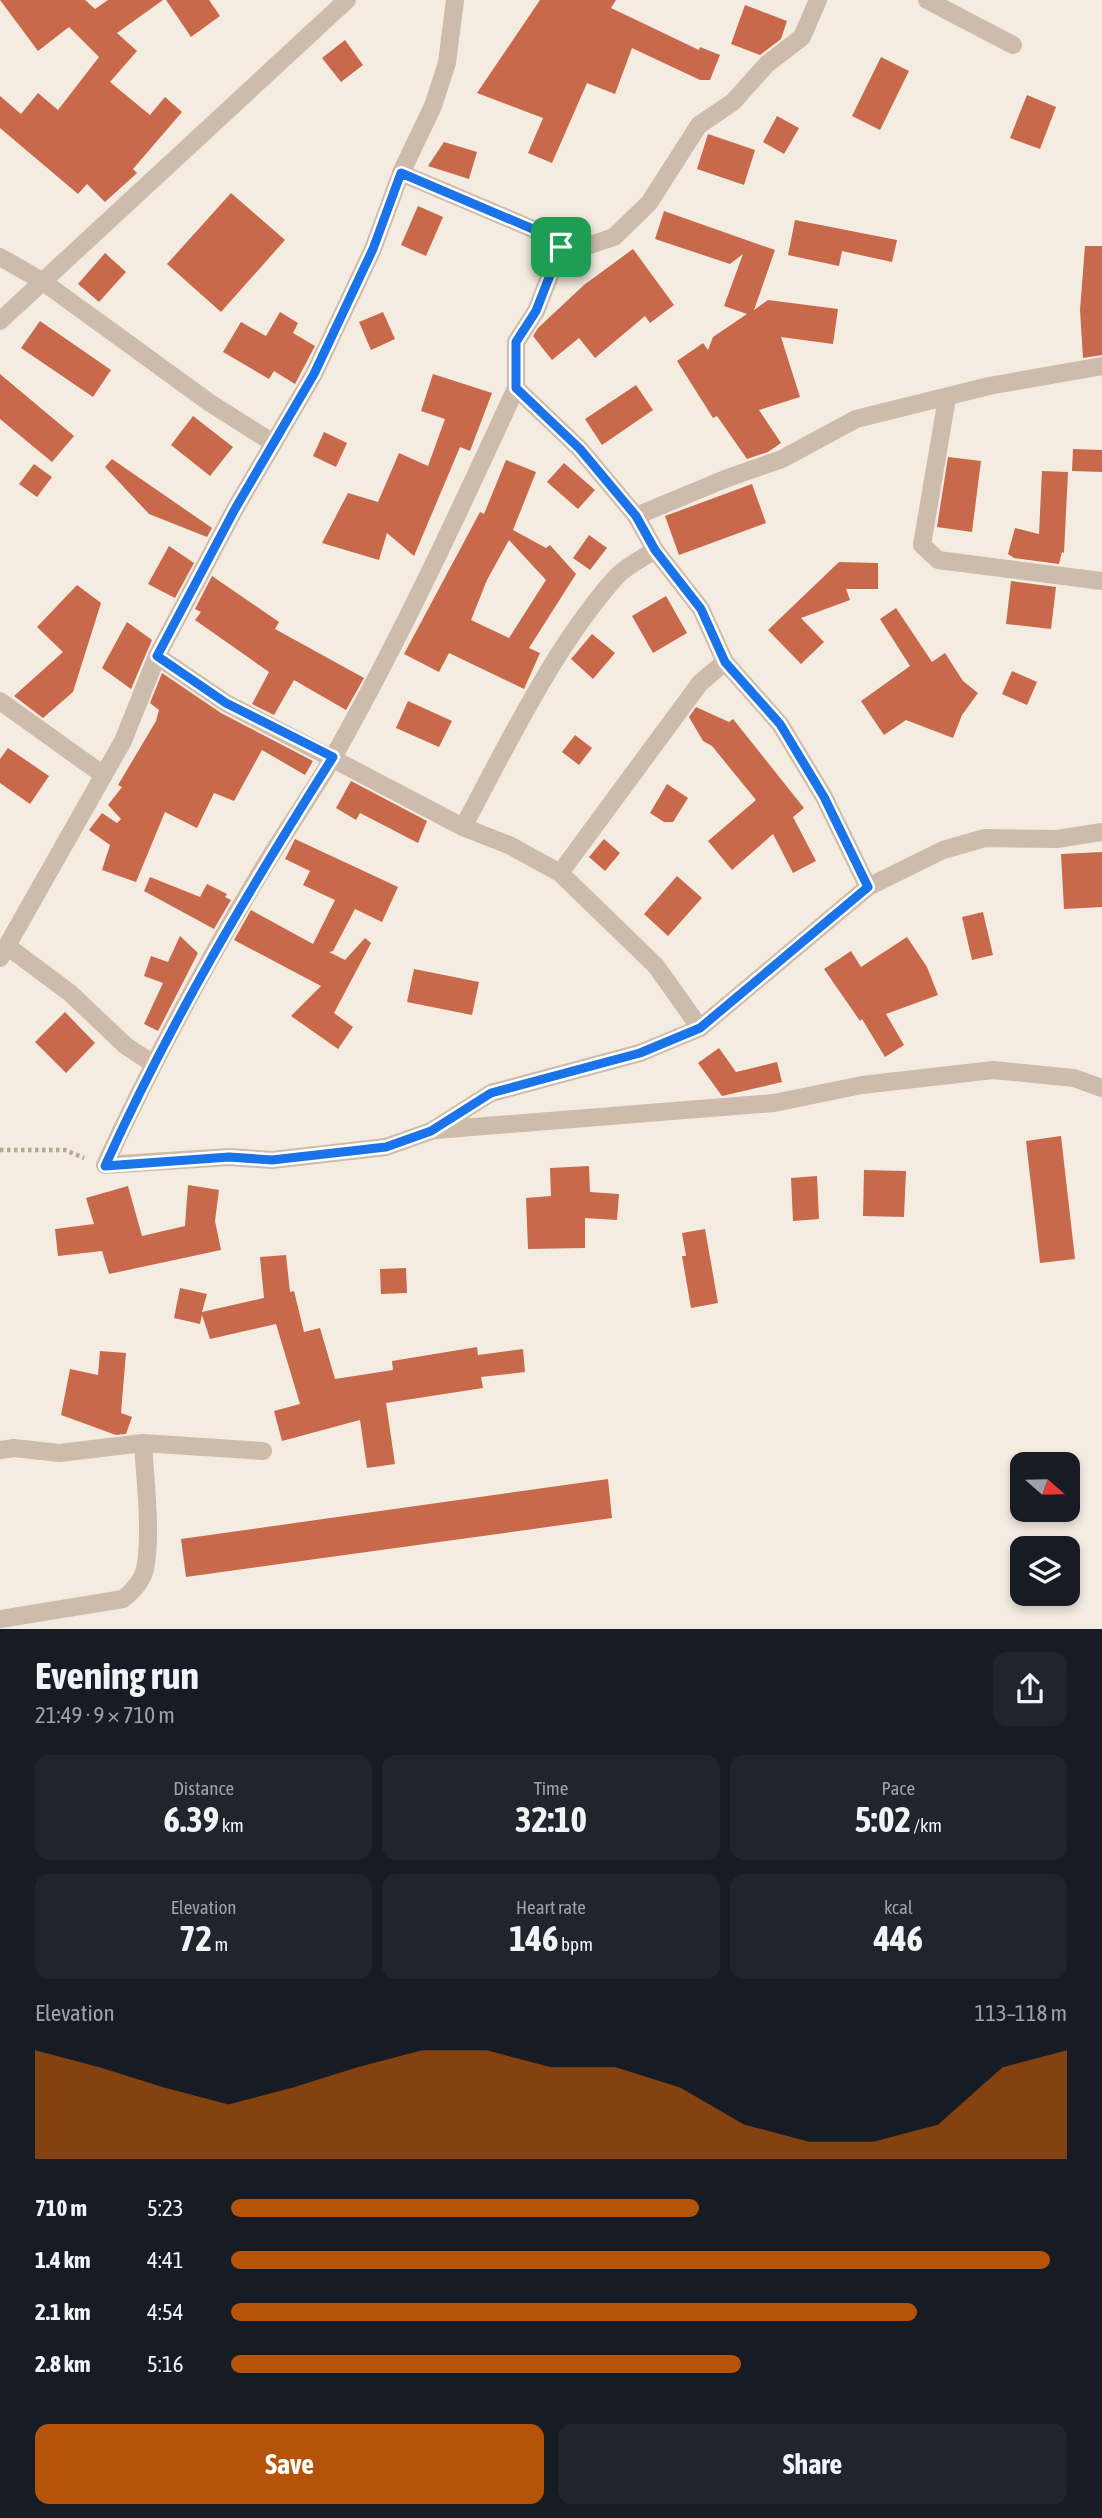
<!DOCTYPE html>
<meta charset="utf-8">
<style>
body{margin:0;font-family:"Asap Condensed",sans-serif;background:#20242c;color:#f1f3f6;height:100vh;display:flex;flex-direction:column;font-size:26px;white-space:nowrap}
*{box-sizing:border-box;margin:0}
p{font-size:23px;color:#9ea1a6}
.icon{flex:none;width:38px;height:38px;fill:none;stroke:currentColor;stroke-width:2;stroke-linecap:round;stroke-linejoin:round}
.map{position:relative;height:1629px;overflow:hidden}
.side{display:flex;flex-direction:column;background:#171b24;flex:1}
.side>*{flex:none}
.needle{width:46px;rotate:110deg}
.controls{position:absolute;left:1010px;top:1452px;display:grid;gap:14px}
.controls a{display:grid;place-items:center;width:70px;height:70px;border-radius:14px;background:#171b24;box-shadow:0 4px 10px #0003;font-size:35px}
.pin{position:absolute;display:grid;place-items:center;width:60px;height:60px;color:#fff;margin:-30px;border-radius:14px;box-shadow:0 4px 10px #0006}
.round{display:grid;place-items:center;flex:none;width:74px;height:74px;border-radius:14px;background:#20242c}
.summary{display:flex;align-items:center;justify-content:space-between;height:119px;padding:0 35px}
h1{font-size:38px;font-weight:700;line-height:52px}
.figures{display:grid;grid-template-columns:repeat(3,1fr);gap:10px;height:119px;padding:7px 35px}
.figures div{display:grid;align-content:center;border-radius:14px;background:#20242c;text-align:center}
.figures b{font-size:35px;font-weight:700}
.figures small{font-size:19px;font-weight:400}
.figures p{font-size:19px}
.chart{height:196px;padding:14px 35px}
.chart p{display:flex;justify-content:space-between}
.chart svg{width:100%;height:126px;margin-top:7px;fill:#b45309;opacity:.7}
.button{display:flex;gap:14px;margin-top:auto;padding:14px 35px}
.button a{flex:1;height:80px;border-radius:14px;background:#b45309;color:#fff;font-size:28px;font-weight:700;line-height:80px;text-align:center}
.button a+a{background:#20242c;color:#f1f3f6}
ul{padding:0 35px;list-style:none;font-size:23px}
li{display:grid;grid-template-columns:112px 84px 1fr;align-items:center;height:52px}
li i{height:18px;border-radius:9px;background:#b45309}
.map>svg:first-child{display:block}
</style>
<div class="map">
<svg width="1102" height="1629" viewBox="0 0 1102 1629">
<rect width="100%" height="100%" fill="#f4ebe1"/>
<g fill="#c8694b" fill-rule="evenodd">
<polygon points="0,0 85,0 95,9 108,0 163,0 117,33 137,51 110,82 150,115 165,97 182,112 133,169 137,173 105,202 87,184 78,194 0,128 0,96 21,114 38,93 58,110 99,57 69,27 38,51"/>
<polygon points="166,0 209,0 220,16 191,37"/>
<polygon points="540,0 616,0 611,8 699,50 700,47 720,55 710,80 700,80 632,48 615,94 587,83 552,163 528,153 543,118 477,93"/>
<polygon points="745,5 787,21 781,39 760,55 731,44"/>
<polygon points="345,40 363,65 341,82 322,58"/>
<polygon points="881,57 909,71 880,130 852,116"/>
<polygon points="1027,95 1056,107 1040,149 1010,138"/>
<polygon points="777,116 799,128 784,154 763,142"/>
<polygon points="708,134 755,150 744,185 697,169"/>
<polygon points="444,142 477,152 469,179 428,166"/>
<polygon points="231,193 285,240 221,312 167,264"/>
<polygon points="418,206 443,217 426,256 401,245"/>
<polygon points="664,211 775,250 754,310 768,300 838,309 833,344 781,337 800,397 759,410 781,443 768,452 747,459 717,416 713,418 677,361 703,343 708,350 713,337 747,314 724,306 743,254 730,264 655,239"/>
<polygon points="795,220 897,240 892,262 842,251 839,266 788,255"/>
<polygon points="1085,246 1102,246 1102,355 1083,358 1080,310"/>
<polygon points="633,249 674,305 650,323 645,316 595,358 579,338 552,360 533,336 538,328 584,285"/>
<polygon points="105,253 126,272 99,302 78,284"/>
<polygon points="280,312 298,323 293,333 315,346 295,384 274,371 269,379 223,352 241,322 266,336"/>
<polygon points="383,312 395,339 371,350 359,322"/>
<polygon points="40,321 111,370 93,397 21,348"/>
<polygon points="0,374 74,436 52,462 0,419"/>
<polygon points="433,374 492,393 470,451 460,447 414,556 387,533 379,560 322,543 348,493 378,502 399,453 428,466 445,419 421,411"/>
<polygon points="636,385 653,410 602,445 585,419"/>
<polygon points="193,416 233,447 210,476 171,445"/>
<polygon points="324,432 347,443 336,467 313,456"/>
<polygon points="1073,449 1102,450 1102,472 1072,471"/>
<polygon points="948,457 981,461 972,532 937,527"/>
<polygon points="112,459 212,528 207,537 149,514 105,467"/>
<path d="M 506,460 L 536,472 L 513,530 L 546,548 L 550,545 L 576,574 L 529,648 L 540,653 L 524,689 L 449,653 L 439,672 L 404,654 L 480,512 L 484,514 ZM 509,540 L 546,580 L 509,638 L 471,620 L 487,580 Z"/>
<polygon points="564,463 595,490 578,509 547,482"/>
<polygon points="34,464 52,477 37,497 19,484"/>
<polygon points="1042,471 1068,472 1064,553 1062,552 1059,564 1014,558 1008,554 1015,528 1039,534"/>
<polygon points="752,484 766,523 679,555 665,516"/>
<polygon points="589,535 607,548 590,570 573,558"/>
<polygon points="169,546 194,563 175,598 148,584"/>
<polygon points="839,562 878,563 878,589 846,589 850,600 801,618 824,642 801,664 768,630"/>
<polygon points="212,576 279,622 275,629 364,678 346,710 294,680 274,715 252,704 269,672 195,620 201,612 195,609"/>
<polygon points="1011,581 1056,587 1051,629 1006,624"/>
<polygon points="77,585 101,603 73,692 43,718 14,696 63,652 37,627"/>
<polygon points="666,596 687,633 653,653 632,616"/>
<polygon points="896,608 932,662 945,653 963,681 978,693 962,715 953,738 906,720 884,735 861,701 910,666 880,619"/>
<polygon points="127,622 152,640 131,689 102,668"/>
<polygon points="592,634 615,653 593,679 571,659"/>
<polygon points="1012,671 1037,682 1027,705 1002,694"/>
<polygon points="162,673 221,713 313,761 305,775 262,750 234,801 214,793 197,828 165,812 136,882 102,870 110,845 89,830 102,813 117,823 121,819 108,805 122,787 118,785 156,721 159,710 150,703"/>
<polygon points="408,701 452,721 439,747 396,728"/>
<polygon points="696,707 729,722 733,719 804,808 793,817 816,861 793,873 773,834 732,870 708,841 756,800 712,746 703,741 689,717"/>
<polygon points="575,735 592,748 579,765 562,752"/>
<polygon points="8,748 49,776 30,804 0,783 0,759"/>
<polygon points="351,781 427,821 418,843 360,813 356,820 336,808"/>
<polygon points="667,784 688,798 673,822 664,822 650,813"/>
<polygon points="295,839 398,887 382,922 355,909 333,951 329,952 345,960 365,938 371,943 334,1013 353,1027 338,1049 291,1016 321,986 234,940 251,910 313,944 335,900 303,885 310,871 285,859"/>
<polygon points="604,839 620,853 605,871 589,857"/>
<polygon points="1102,852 1102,907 1064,909 1061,854"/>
<polygon points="677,876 702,898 668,936 644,914"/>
<polygon points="150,877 200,897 207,884 227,894 225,897 231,900 214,929 144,891"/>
<polygon points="983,912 993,955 972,960 962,917"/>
<polygon points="180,936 198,953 158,1031 144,1024 163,983 144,976 151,956 168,962"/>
<polygon points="907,937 927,967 938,995 886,1014 904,1045 885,1057 862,1019 860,1021 824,969 851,951 861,967"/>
<polygon points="414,969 479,982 472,1015 407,1002"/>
<polygon points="65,1012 95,1043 66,1073 35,1042"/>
<polygon points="719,1048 736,1072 777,1062 782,1082 722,1096 698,1063"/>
<polygon points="1061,1136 1075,1259 1040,1263 1026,1141"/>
<polygon points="589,1166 590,1192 619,1194 617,1220 585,1218 585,1248 528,1249 526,1198 551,1196 550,1168"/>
<polygon points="864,1170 906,1171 904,1217 863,1216"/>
<polygon points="817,1176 819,1219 793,1221 791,1178"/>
<polygon points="188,1185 219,1190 215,1221 221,1250 109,1274 102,1251 58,1256 55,1229 94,1224 86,1198 128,1186 142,1236 185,1226"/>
<polygon points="705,1229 718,1303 691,1308 682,1256 686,1256 682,1233"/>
<polygon points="286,1255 290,1292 294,1291 304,1332 320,1328 335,1379 393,1370 392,1361 477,1347 478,1355 523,1349 525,1372 481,1377 483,1388 386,1403 395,1464 367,1468 360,1420 282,1441 274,1411 300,1404 276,1324 210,1339 202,1315 200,1324 174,1318 180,1288 207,1294 202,1312 264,1298 260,1257"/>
<polygon points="406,1268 407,1293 381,1294 380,1269"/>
<polygon points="100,1351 126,1353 121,1413 132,1417 126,1434 116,1435 61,1415 70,1369 98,1375"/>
<polygon points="608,1479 612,1518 186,1577 181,1539"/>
</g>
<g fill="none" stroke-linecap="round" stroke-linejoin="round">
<polyline stroke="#b9a596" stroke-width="4.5" stroke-dasharray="3.5 3.5" stroke-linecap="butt" points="0,1150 65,1150 84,1158"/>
<g stroke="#cdbbac" stroke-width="18">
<polyline points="927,0 1013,45"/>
<polyline points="401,173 547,235 561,247 536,311 516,342 516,388 580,449 636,516 725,479 782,459 856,419 989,386 1102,366"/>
<polyline points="561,247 578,249 614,237 649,203 699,125 733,102 767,64 802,37 818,0"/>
<polyline points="0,257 42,281 210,403 273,443"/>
<polyline points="0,321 347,0"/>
<path d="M 516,388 C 459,512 402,635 335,754 C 311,796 283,834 259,875 C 202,970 151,1065 105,1165 L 229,1157 L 272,1160 L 386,1147 L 431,1131 L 491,1093 L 640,1053 L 700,1028 L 868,887 L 943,850 L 985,838 L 1057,839 L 1102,832"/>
<polyline points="947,398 922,545 938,560 1102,581"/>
<polyline points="636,516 655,550 701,609 725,662 780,724 824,797 868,887"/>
<polyline points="157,656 226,703 463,827 509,845 560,873 656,966 700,1028"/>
<polyline points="0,701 102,774"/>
<path d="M 463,827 C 508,744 553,648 616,577 C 626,566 643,558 655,550"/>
<polyline points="560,873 700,683 725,662"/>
<polyline points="7,946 70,993 126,1046 152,1063"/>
<polyline points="0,958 123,741 157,656 235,509 314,374 373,249 401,173 433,106 447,63 455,0"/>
<polyline points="436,1130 774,1103 862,1085 993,1070 1074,1078 1102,1088"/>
<polyline points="0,1450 14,1448 59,1453 143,1443 263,1451"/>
<path d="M 0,1619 L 123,1599 C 133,1591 142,1582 145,1569 C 152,1535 145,1479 143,1443"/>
</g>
</g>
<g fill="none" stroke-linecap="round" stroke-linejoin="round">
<defs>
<path id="route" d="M 401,173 L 547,235 L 561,247 L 536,311 L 516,342 L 516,388 L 580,449 L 636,516 L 655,550 L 701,609 L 725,662 L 780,724 L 824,797 L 868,887 L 700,1028 L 640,1053 L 491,1093 L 431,1131 L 386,1147 L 272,1160 L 229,1157 L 105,1166 C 171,1021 248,891 333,757 L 226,703 L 157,656 L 235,509 L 314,374 L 373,249 Z"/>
</defs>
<use href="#route" stroke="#fff" stroke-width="14"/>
<use href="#route" stroke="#1a73e8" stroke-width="9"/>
</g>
</svg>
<div class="controls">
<a><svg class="needle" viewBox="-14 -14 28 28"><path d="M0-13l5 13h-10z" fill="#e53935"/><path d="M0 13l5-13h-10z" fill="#9ea1a6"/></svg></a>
<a><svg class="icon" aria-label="layers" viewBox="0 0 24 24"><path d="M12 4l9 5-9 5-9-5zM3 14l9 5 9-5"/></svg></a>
</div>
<div class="pin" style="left:561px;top:247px;background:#1e9e55"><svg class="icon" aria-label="arrive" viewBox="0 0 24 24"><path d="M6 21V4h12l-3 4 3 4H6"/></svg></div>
</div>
<section class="side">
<div class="summary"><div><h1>Evening run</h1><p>21:49 · 9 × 710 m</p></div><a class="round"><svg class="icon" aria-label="share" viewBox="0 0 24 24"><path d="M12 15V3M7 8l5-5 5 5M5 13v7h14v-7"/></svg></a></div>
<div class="figures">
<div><p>Distance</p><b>6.39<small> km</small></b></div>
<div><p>Time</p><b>32:10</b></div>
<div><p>Pace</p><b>5:02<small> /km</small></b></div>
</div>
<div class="figures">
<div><p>Elevation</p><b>72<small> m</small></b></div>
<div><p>Heart rate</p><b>146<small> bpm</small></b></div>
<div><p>kcal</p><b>446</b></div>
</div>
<div class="chart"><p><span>Elevation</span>113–118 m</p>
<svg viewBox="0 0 160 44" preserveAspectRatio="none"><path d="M0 44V6L10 12L20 19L30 25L40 19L50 12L60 6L70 6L80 12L90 12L100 19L110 32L120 38L130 38L140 32L150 12L160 6V44z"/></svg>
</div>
<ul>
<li><b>710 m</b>5:23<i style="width:56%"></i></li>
<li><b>1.4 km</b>4:41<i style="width:98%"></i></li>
<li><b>2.1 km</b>4:54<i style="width:82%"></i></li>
<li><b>2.8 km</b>5:16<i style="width:61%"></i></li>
</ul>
<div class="button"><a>Save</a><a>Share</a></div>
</section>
